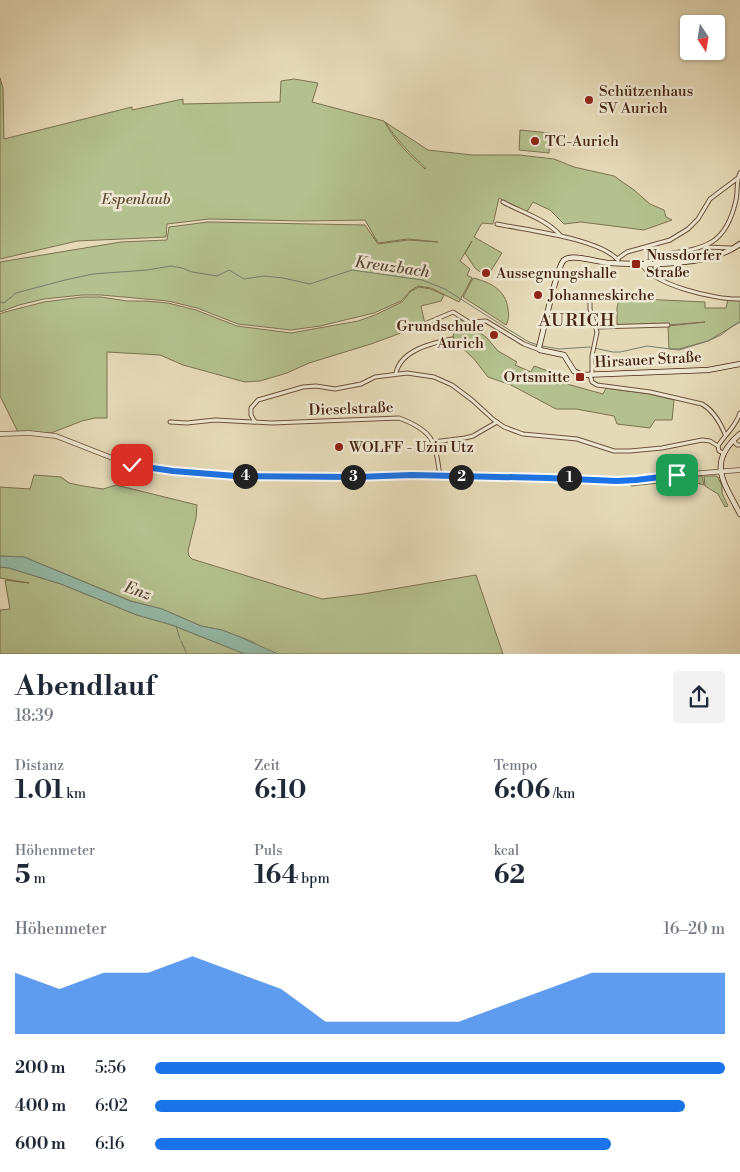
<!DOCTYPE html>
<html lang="de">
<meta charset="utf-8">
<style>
body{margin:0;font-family:"Libre Bodoni",serif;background:#f2f2f3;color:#1f2937;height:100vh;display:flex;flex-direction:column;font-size:19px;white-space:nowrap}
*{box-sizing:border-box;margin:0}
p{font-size:16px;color:#747a83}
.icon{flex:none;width:28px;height:28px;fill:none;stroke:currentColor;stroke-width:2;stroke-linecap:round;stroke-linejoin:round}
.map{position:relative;height:654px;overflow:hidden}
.sheet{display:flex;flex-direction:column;background:#fff;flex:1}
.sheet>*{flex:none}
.needle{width:32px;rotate:168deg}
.controls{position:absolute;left:680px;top:15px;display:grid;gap:10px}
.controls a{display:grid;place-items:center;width:45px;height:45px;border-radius:5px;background:#fff;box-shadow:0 1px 4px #0004;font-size:25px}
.pin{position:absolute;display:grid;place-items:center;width:42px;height:42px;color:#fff;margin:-21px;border-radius:10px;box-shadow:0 2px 8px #0006}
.km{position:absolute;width:25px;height:25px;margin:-12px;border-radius:50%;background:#222;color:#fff;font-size:14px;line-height:25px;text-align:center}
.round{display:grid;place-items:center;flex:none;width:52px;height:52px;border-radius:5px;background:#f2f2f3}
.summary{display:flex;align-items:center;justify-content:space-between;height:85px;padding:0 15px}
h1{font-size:28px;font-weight:700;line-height:38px}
.figures{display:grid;grid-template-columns:repeat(3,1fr);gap:8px;height:85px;padding:5px 15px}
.figures div{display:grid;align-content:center}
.figures b{font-size:25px;font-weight:700}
.figures small{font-size:14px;font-weight:400}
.figures p{font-size:14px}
.chart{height:140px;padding:10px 15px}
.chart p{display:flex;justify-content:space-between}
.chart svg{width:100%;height:90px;margin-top:5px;fill:#1a73e8;opacity:.7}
ul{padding:0 15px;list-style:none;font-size:16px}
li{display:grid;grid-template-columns:80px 60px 1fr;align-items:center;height:38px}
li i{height:12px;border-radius:6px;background:#1a73e8}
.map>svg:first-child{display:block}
</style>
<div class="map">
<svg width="740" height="655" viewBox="0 0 740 655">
<rect width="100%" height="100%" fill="#e5dab8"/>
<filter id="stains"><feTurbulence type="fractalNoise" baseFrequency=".004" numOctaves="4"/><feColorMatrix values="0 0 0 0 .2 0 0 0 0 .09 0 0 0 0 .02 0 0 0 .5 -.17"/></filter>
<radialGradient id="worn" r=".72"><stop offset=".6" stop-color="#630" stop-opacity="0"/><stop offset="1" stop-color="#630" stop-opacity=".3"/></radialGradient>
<g fill="#b4c08f" stroke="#7c7250">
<path d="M 0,78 L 3,88 L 4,139 L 132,107 L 132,110 L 183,99 L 183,104 L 280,102 L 281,81 L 294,79 L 318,83 L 312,102 L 384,121 C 395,141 408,154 425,169 L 426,168 C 410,154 397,140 385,122 L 428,150 L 472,155 L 519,155 L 554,159 L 574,167 L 614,176 L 634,190 L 650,204 L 664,210 L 666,217 L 672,220 L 644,230 L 581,222 L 564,224 L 550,210 L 533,202 L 526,213 L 499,198 L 493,224 L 482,223 L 474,237 L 502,253 L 487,277 L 475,268 L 465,253 L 472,241 L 460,261 L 470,269 L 467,275 L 472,278 L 459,302 L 431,288 L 418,286 L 410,291 L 401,301 L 374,313 L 320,326 L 291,330 L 238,324 L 197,308 L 168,301 L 101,295 L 82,295 L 44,299 L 19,305 L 0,312 L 0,262 L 121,242 L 167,240 L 169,227 L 208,222 L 365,225 L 378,244 L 408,240 L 438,242 L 408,239 L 378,243 L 365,220 L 303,221 L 209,219 L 167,224 L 166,237 L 77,241 L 0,259 Z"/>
<polygon points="520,130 550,133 549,153 519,150"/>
<path d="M 473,278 C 490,282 506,290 508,309 C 509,315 509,320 506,325 L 463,297 Z"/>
<polygon points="419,287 431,289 444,295 441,301 421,306 425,324 371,344 309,363 287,373 260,381 245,382 183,365 160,355 107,352 107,418 95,418 82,421 51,433 18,432 0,396 0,314 5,312 44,302 82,297 101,297 127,301 146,301 168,303 196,310 237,326 291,333 358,321 375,315 402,302 411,291"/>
<polygon points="620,294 641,299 705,302 705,308 726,308 728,299 740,299 740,322 708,341 679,349 669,349 668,326 705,322 668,325 617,325 617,308"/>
<polygon points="457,317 486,337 498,351 517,362 515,365 531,372 534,366 551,372 549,379 603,394 606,388 650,394 674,400 672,420 655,420 650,428 617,424 614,416 576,409 556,409 511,385 488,377 474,359 453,339 455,319"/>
<polygon points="34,475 61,477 69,483 83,486 103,489 116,485 197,505 196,518 188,551 189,556 192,559 322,599 363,594 476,575 503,654 278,654 264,650 253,642 222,630 201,626 162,609 131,601 24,557 0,556 0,487 30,489"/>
<polygon points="686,476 702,476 704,485 686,480 631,486 632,483"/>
<polygon points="704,476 716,476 718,477 722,486 722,493 728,506 725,507 718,494 705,486"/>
<polygon points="0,567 9,568 61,584 137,615 172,625 245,654 0,654 0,610 10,609 5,580 29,583 0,578"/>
</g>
<polygon fill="#96bbaa" stroke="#757f6d" points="0,556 24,557 130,601 162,609 201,626 222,630 240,637 278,654 245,654 172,625 137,615 61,584 9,568 0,567"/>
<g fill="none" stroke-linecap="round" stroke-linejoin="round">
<g stroke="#757f6d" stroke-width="1">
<polyline points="0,302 4,303 16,293 65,280 93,274 147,270 171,266 182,268 192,272 217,276 229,270 244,279 264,276 283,278 310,284 352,270 422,280 445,289 511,331 529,342 538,345"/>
<polyline points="542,346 559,349 589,347 613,352 620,352 647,346 679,350 708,341 721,335 734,325 740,322"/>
<polyline points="176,626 180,639"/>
<polyline points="181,641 187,654"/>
</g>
<defs>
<g id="minor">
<path d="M 503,202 C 521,212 546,219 560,235"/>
<path d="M 497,224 C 525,230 599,238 618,260"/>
<polyline points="705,247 731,248"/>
<polyline points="617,259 627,252 670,240 688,229 698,219 710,199 738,178"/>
<path d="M 641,263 C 652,285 716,300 740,299"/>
<path d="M 663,263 L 663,257 L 666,254 C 706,248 726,245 736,200 C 738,191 736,181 740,173"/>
<polyline points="590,299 590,309 597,332 592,356 592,375"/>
<polyline points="427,323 453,312 469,322 486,321 524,344 540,350"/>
<polyline points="597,327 668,325"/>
<path d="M 396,373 C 401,350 432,343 452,339"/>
<path d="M 590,375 L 592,382 L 597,385 L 650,392 L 702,404 C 714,411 720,422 725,434"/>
<path d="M 170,422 L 187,423 L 215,420 L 272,423 L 399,418 C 434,431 435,441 440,476"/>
<polyline points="255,422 251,415 251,408 258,400 303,387 316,386 335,389 361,384 375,377 407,373 434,377 452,385 472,400 494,420 504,427 523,434 577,439 614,451 630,451 662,448 702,440 710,441 718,446 719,451 723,453"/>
<polyline points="733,440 737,445 740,445"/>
<polyline points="433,442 465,438 473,436 497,422"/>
<path d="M 718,446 C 726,433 735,428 740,413"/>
</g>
<polyline id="tertiary" points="0,434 29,433 56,436 125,463 142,467 236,476 356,477 412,475 548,478 624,481 677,475 740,470"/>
<g id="secondary">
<path d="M 740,244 C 709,267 647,265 610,263 C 599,263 573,253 564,260 C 557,265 543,334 539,347 L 540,350 L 564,355 L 574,371 L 582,375 L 708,370 L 740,364"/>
<path d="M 740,434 C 706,463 724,482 740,514"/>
</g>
</defs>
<use href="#minor" stroke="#6c523c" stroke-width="5"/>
<use href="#tertiary" stroke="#6c523c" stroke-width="5.5"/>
<use href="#secondary" stroke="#432412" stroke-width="6"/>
<use href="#minor" stroke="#eee7d1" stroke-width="3"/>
<use href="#tertiary" stroke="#eee7d1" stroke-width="4"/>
<use href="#secondary" stroke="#eee7d1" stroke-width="4.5"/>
</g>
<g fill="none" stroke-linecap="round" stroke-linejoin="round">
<defs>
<polyline id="route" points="132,465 173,471 236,476 356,477 412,475 548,478 617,481 636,480 677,475"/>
</defs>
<use href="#route" stroke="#fff" stroke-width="10"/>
<use href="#route" stroke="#1a73e8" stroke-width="6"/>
</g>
<g fill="#8f2418" stroke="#eee7d1" stroke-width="2">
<circle cx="589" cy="100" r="5"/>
<circle cx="535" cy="141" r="5"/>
<rect x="631" y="259" width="10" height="10" rx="2.5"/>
<circle cx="486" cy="273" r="5"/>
<circle cx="538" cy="295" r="5"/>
<circle cx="494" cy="335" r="5"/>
<rect x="575" y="372" width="10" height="10" rx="2.5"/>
<circle cx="339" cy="447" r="5"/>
</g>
<g text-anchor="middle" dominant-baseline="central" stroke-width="5" stroke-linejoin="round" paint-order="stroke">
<g font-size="15" fill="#432412" stroke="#eee7d1" text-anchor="start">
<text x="599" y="91">Schützenhaus<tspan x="599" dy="17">SV Aurich</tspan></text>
<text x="545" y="141">TC-Aurich</text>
<text x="646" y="255">Nussdorfer<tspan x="646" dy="17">Straße</tspan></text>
<text x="496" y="273">Aussegnungshalle</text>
<text x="548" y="295">Johanneskirche</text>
<text x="484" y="326" text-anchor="end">Grundschule<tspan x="484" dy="17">Aurich</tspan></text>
<text x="570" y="377" text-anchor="end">Ortsmitte</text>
<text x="349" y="447">WOLFF - Uzin Utz</text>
</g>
<g font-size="15" font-style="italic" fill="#5f4b31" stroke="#eee7d1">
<text x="136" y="199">Espenlaub</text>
</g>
<g font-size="15" fill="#432412" stroke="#eee7d1">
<text transform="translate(648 360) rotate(-3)">Hirsauer Straße</text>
<text transform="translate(351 409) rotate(-2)">Dieselstraße</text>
</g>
<g font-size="16" font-style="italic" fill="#584a38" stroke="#eee7d1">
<text transform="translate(392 267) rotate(8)">Kreuzbach</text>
<text transform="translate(138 591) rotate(19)">Enz</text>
</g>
<g font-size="18" letter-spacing="1" fill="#432412" stroke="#eee7d1">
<text x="577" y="320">AURICH</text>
</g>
</g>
<rect width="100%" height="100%" filter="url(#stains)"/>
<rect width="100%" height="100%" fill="url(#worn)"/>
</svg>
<div class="controls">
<a><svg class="needle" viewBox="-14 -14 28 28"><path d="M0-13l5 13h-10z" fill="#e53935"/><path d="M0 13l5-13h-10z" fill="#747a83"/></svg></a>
</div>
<div class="pin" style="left:677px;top:475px;background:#1e9e55"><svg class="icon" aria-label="arrive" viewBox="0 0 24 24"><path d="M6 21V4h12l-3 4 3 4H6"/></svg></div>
<div class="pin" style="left:132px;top:465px;background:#d93025"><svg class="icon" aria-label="check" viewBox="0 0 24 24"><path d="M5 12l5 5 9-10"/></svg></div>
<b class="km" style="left:569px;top:478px">1</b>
<b class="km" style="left:461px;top:477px">2</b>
<b class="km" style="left:353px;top:477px">3</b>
<b class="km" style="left:245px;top:476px">4</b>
</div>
<section class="sheet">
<div class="summary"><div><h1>Abendlauf</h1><p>18:39</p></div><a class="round"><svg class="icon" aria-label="share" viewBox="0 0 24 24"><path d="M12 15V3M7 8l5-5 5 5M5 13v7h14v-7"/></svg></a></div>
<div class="figures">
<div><p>Distanz</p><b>1.01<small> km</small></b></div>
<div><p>Zeit</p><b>6:10</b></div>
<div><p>Tempo</p><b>6:06<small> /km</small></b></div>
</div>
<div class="figures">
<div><p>Höhenmeter</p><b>5<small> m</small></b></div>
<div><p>Puls</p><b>164<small> bpm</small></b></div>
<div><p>kcal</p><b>62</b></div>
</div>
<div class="chart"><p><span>Höhenmeter</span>16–20 m</p>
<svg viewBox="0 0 160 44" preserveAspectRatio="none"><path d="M0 44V14L10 22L20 14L30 14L40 6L50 14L60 22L70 38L80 38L90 38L100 38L110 30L120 22L130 14L140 14L150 14L160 14V44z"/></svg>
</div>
<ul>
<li><b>200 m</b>5:56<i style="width:100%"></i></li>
<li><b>400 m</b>6:02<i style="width:93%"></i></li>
<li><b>600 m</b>6:16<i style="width:80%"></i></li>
</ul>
</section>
